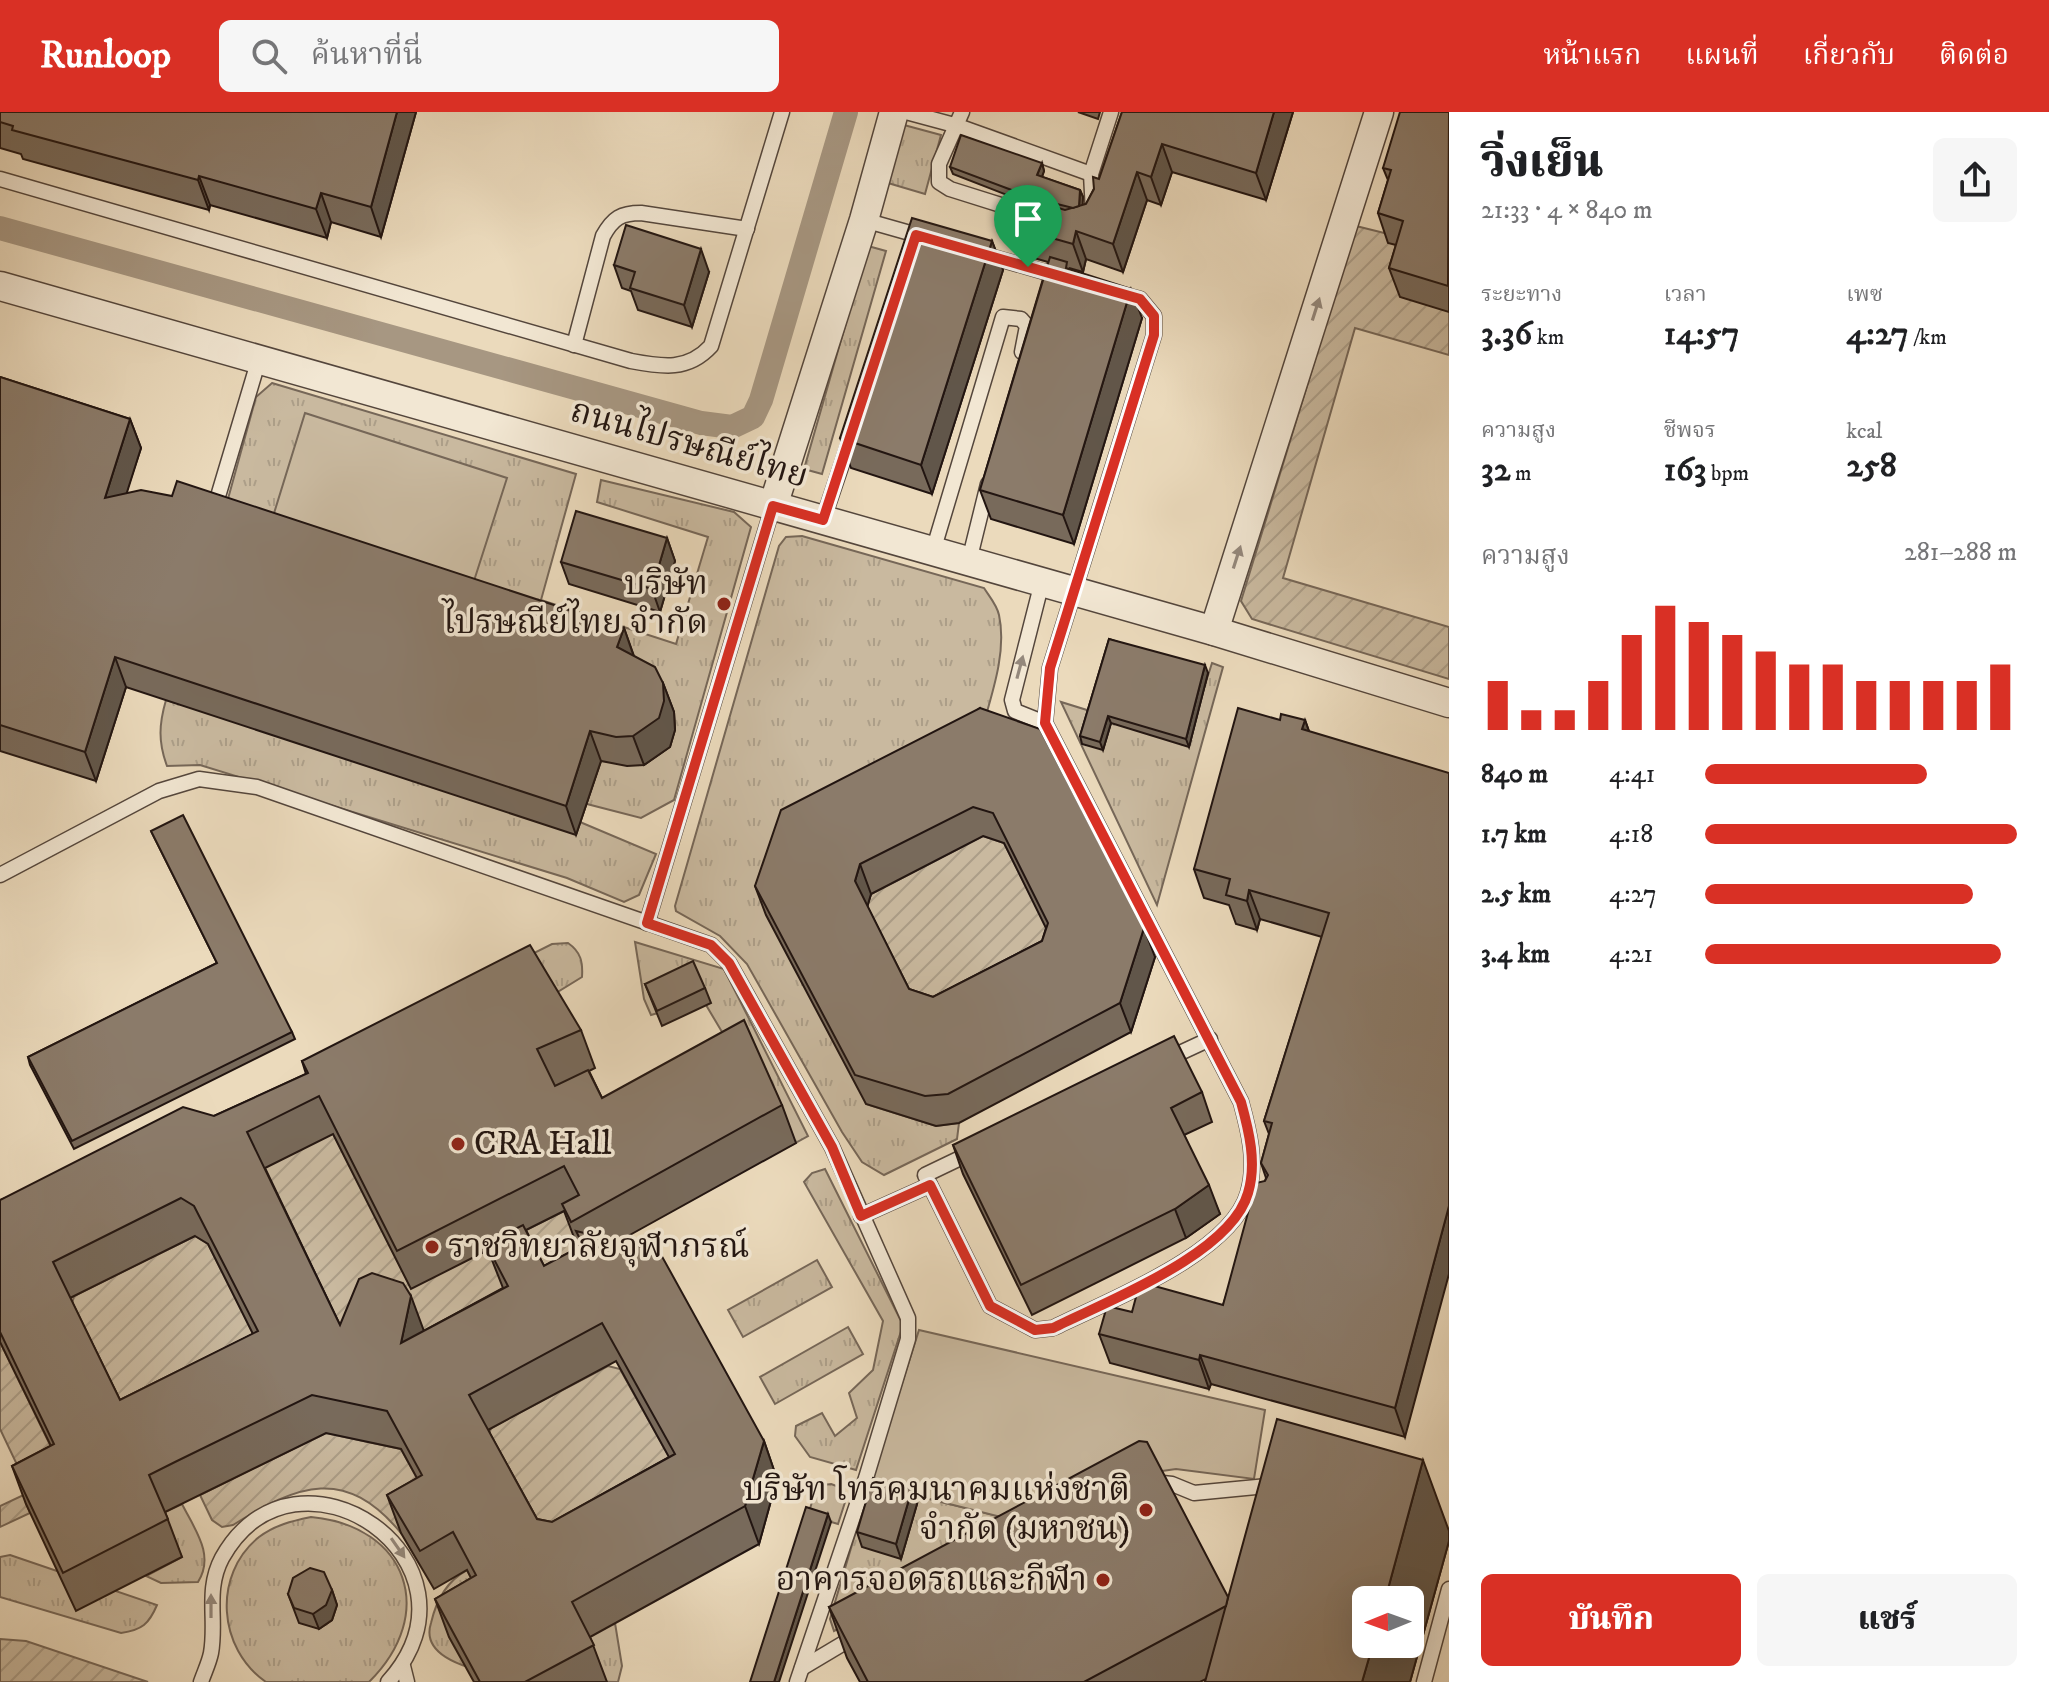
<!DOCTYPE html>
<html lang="th">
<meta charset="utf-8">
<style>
body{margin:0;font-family:"IM FELL DW Pica","Noto Serif Thai",serif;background:#f6f6f6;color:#202124;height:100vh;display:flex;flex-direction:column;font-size:30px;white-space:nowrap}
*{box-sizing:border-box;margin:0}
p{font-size:26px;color:#757577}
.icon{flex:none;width:44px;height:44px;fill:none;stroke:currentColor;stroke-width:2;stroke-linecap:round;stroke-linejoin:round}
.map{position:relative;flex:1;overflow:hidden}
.panel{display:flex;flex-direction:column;background:#fff;width:600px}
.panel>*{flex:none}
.needle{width:52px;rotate:269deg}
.controls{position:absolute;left:1352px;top:1474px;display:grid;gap:16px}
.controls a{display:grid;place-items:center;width:72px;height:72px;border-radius:12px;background:#fff;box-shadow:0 8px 32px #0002;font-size:40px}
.pin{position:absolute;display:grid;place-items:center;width:68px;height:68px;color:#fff;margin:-82px -34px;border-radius:50% 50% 50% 0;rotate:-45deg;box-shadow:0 0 8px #0007}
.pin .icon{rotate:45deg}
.round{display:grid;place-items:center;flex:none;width:84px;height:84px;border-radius:12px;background:#f6f6f6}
.overview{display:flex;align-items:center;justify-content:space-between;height:136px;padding:0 32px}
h1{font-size:44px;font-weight:800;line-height:60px}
.stats{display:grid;grid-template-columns:repeat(3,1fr);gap:12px;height:136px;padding:8px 32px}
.stats div{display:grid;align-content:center}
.stats b{font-size:34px;font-weight:800}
.stats small{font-size:22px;font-weight:400}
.stats p{font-size:22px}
.chart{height:224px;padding:16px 32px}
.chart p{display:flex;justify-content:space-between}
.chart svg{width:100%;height:144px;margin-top:8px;stroke:#d93025;stroke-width:6}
.action{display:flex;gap:16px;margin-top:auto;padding:16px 32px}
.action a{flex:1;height:92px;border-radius:12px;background:#d93025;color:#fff;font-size:32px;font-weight:800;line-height:92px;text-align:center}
.action a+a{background:#f6f6f6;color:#202124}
ul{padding:0 32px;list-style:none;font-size:26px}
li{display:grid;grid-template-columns:128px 96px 1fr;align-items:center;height:60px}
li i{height:20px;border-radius:10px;background:#d93025}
header{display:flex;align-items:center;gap:48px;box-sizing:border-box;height:112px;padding:0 40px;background:#d93025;color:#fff}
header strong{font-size:38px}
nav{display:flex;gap:44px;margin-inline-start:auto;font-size:28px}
.search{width:560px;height:72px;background:#f6f6f6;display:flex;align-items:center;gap:20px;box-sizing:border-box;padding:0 28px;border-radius:12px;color:#757577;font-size:30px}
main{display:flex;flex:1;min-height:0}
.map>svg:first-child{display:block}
</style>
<header>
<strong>Runloop</strong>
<div class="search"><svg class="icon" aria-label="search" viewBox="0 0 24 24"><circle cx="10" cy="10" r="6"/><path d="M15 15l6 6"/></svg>ค้นหาที่นี่</div>
<nav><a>หน้าแรก</a><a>แผนที่</a><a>เกี่ยวกับ</a><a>ติดต่อ</a></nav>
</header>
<main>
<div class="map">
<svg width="1449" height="1570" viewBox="0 0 1449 1570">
<defs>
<pattern id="grass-tufts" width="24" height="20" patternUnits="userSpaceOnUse" patternTransform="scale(2)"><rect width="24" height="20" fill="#c9b99f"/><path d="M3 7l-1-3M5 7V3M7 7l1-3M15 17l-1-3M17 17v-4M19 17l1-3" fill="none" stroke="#ac9e88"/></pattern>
<pattern id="garden-furrows" width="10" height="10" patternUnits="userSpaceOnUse" patternTransform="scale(2)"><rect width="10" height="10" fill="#c9b99f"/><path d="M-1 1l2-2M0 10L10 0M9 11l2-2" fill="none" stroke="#ac9e88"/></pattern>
</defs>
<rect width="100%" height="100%" fill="#ebdabc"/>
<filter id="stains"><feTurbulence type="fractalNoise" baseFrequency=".0025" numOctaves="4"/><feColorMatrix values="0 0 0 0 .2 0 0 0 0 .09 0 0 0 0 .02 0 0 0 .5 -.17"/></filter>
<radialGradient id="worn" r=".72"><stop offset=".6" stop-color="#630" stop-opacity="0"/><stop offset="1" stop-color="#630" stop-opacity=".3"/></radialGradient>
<g fill="url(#grass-tufts)" stroke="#766758" stroke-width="2">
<polygon points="904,13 941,23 925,82 888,71"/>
<polygon points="868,134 886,139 822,362 804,357"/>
<polygon points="272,271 576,362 541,488 676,532 708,425 597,390 601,368 734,400 751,415 674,688 641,706 587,692 223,405 256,285"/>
<path d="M 802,424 L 984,476 C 989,484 997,493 999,503 C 1008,544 988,592 978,632 L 792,727 L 866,992 L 936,1014 L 959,1011 L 957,1027 L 884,1063 L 862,1050 L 842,1020 L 747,852 L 720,824 L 676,799 L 675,794 L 779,434 L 786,425 Z"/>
<polygon points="1212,551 1223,555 1157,793 1061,590 1187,629"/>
<path d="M 166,588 L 580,710 L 656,742 L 639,783 L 624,790 L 567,766 L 200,653 L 167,654 C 158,630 159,612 166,588 Z"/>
<polygon points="635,830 724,857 808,1024 790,1034 703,888 651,903 644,887"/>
<path d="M 568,831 C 581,840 583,850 582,865 L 551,884 L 337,940 L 552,832 Z"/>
<polygon points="825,1057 903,1213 856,1358 810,1345 795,1324 796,1314 822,1301 835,1324 857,1306 849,1281 873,1258 883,1209 804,1070 812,1061"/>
<polygon points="817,1148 832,1175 743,1225 728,1198"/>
<polygon points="848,1215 863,1242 775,1292 760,1265"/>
<polygon points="831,1372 842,1376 847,1384 838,1412 808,1403 817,1374"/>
<polygon points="870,1372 1033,1413 834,1519 830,1507"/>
<path d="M 182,1392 C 195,1418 215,1443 198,1470 L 161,1471 L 146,1464 L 182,1445 L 163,1401 Z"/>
<path d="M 311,1405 C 408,1414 438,1502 369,1570 L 266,1570 C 218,1537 212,1463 259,1425 C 275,1413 292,1409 311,1405 Z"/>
<path d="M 10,1443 L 157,1493 C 149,1512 142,1518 121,1521 L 0,1485 L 0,1445 Z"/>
<path d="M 467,1458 L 490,1501 L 615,1511 L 622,1554 L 618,1570 C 572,1570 412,1570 431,1511 C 436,1489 447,1469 467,1458 Z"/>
</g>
<g fill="#c9b99f" stroke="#766758" stroke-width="2">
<polygon points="305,301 507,366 472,475 271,411"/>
<polygon points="919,1218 1265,1298 1254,1367 1176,1357 1148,1361 1033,1413 870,1372"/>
</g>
<g fill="url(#garden-furrows)" stroke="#766758" stroke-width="2">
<polygon points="1356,114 1449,137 1449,243 1355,216 1283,466 1449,515 1449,567 1252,507 1241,489"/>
<polygon points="983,724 1004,731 1059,840 920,906 866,799 871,782"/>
<polygon points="322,999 411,1176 566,1098 604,1167 354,1251 258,1053"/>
<polygon points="195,1124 208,1132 267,1249 130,1319 71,1196 74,1184"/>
<polygon points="0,1230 68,1370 26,1391 30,1401 0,1415 0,1394 30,1380 0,1317"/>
<polygon points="608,1254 620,1257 683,1370 551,1445 487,1329 491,1316"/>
<path d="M 326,1321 L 401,1337 L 436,1401 L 401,1421 C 345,1354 299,1372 233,1413 L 222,1415 L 212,1408 L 200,1383 Z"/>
<polygon points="0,1527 26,1529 148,1570 0,1570"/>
</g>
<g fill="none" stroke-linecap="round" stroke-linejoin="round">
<polyline stroke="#a79782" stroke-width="24" points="0,116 701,311 732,315 753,305 761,288 846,0"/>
<defs>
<g id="lane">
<polyline points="906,0 958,14 1091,62"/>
<polyline points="962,0 939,52 939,70 950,77 1033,103"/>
<path d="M 0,67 L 631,249 C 663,255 688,259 711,234 L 782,0"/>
<polyline points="1093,100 1091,62 1111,0"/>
<polyline points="864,108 924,125"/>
<polyline points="982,142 1062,165"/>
<path d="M 574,233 L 603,124 C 613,106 621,101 641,101 L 747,117"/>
<polyline points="219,381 259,247"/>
<polyline points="823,408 851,325"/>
<polyline points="933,439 1003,205 1021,207 1027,214 1022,240"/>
<polyline points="969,449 988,372"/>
<polyline points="1042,470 1012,588 1015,599 1045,611"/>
<polyline points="0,763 159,679 199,667 257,675 711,833 729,851 832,1035 908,1206 908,1227 866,1366 797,1570"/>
<polyline points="647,811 773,394"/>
<polyline points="1167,947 1210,927"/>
<path d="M 930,1073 L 990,1194 L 1035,1218 L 1053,1216 C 1107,1189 1231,1142 1248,1081 C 1257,1051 1249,1019 1241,990 L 1045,611 L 1050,556 L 1154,223 L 1154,204 L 1140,187 L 1117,181"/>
<polyline points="861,1104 930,1073 925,1063 975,1039"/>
<polyline points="1153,1370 1172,1372 1194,1381 1278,1373"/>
<polyline points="403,1554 407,1570"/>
<polyline points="802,1556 859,1522"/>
<path d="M 201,1570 C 204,1561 209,1551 211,1541 C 217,1508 205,1478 222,1446 C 296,1313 496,1450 388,1570"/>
<polyline points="1424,1570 1449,1477"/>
</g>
<g id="street">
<polyline points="0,174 1214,519 1449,591"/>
<polyline points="773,394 864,108 894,0"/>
<polyline points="1214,519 1379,0"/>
</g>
</defs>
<use href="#lane" stroke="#54463c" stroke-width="17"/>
<use href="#street" stroke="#54463c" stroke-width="31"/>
<use href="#lane" stroke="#f2e7d3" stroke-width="14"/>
<use href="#street" stroke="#f2e7d3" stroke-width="28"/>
</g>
<g fill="#786a5b" stroke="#221511" stroke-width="2" fill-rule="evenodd">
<polygon points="0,0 416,0 381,125 331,110 327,126 210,93 209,98 23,47 21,42 0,36"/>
<polygon points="1078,0 1100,0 1098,7"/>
<polygon points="1122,0 1293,0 1266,88 1172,60 1161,93 1147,88 1123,160 1086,147 1083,160 1069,156 1142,206 1074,432 991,407 980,378 1048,150 1023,143 1013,115 1020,88 953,62 950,55 1042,51 1044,59 1042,65 1080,78 1083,85 1082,93 1086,92 1099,67"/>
<polygon points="1449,0 1449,200 1400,185 1389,156 1396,133 1388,131 1378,101 1388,68 1383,56"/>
<polygon points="992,129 1003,158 932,382 851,356 840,326"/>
<polygon points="614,153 709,160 692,215 638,198 631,179 622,176"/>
<polygon points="0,265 130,307 141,336 126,381 624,516 634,544 663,571 674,600 675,618 670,635 644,653 627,654 601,649 576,723 126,575 96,669 0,639"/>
<polygon points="667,426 675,449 660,500 569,472 561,450"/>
<polygon points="1109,527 1208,561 1189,635 1111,611 1103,638 1082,632 1080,624"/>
<path d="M 980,596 L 1155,845 L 1131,920 L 959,1011 L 936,1014 L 866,992 L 766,803 L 755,774 ZM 983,724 L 1004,731 L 1046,816 L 1042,829 L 933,885 L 909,877 L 867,794 L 871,782 Z"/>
<polygon points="1280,608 1305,608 1309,619 1405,1325 1211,1272 1209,1277 1110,1251 1099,1222 1132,1200 1223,1193 1266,1066 1261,1051 1269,1022 1264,1009 1322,825 1260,807 1257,818 1236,812 1229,793 1204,786 1194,757"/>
<polygon points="151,719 292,920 295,927 74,1037 30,953 28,945 217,851"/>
<polygon points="645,872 705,876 711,891 662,914"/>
<path d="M 581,918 L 595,956 L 589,959 L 602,986 L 782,993 L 796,1031 L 619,1129 L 764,1329 L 777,1367 L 759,1432 L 590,1525 L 607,1570 L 474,1570 L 449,1525 L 435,1487 L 471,1466 L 467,1458 L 434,1477 L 401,1421 L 387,1383 L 417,1366 L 401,1337 L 326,1321 L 165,1400 L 182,1445 L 76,1499 L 26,1392 L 12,1354 L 51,1334 L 0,1230 L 0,1088 L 214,1004 L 306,962 L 302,949 ZM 333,1022 L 411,1177 L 488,1138 L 503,1176 L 424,1219 L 340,1213 L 265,1056 ZM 564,1099 L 578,1136 L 544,1154 L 526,1118 ZM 195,1124 L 208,1132 L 253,1222 L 120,1288 L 70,1186 ZM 616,1249 L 669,1345 L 552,1410 L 537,1407 L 488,1318 Z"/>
<polygon points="1202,980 1212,1010 1184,1023 1220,1102 1186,1126 1032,1203 963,1062 953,1033"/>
<polygon points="917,1392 901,1447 862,1435 857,1420"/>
<polygon points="1449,1419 1449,1429 1410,1570 1205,1570 1206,1567 1200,1570 860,1570 847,1546 829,1495 1228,1485"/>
<polygon points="332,1478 337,1493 332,1508 319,1517 299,1511 288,1482"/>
</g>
<g fill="#61564a" stroke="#221511" stroke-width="2">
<polygon points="397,0 416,0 381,125 371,95"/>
<polygon points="1274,0 1293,0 1266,88 1256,61"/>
<polygon points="1162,32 1172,60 1161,93 1151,65"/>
<polygon points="1042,51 1044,59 1040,70 1037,63"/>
<polygon points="1137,60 1147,88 1123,160 1113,132"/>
<polygon points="199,64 210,93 209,98 198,68"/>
<polygon points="1080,78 1083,85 1082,105 1079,98"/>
<polygon points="321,81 331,110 327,126 316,97"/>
<polygon points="1076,119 1086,147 1083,160 1073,132"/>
<polygon points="992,129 1003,158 932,382 921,353"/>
<polygon points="701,137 709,160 692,215 684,193"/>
<polygon points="1131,177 1142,206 1074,432 1063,403"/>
<polygon points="130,307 141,336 116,415 105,386"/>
<polygon points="667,426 675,449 660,500 652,477"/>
<polygon points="624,516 634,545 617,535"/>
<polygon points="115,545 126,575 96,669 85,640"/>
<polygon points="1205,553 1208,561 1189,635 1186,627"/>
<polygon points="663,571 674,600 675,618 670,635 644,653 633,624"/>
<polygon points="1108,604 1111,611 1103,638 1100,630"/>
<polygon points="1305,608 1315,637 1302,617"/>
<polygon points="590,619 601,649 576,723 566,694"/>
<polygon points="860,752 871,782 866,799 855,769"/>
<polygon points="1249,778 1260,807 1257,818 1247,789"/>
<polygon points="1144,816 1155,845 1131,920 1120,891"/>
<polygon points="1209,1073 1220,1102 1186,1126 1175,1097"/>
<polygon points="1449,1094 1449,1162 1405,1325 1395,1296"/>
<polygon points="411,1184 425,1222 401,1231"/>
<polygon points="1200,1243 1211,1272 1209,1277 1199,1248"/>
<polygon points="764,1329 777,1367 759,1432 745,1394"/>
<polygon points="1423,1348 1449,1419 1449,1429 1410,1570 1362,1570 1373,1532 1410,1532 1410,1488 1385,1488"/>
<polygon points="912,1377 917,1392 901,1447 896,1432"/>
<polygon points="828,1402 831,1410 779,1570 774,1570"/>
<polygon points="332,1478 337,1493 332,1508 319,1517 313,1502"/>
</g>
<g fill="#8b7b6a" stroke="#221511" stroke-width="2" fill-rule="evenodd">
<polygon points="0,0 397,0 371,95 321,81 316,97 199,64 198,68 12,18 13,14 0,10"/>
<polygon points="1122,0 1274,0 1256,61 1162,32 1151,65 1137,60 1113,132 1076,119 1073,132 1013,115 1021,85 1065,98 1086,92 1094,77 1093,65 1099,67"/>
<polygon points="1400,0 1449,0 1448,174 1389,156 1403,109 1378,101 1391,58 1383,56"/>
<polygon points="961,23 1042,51 1037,63 1080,78 1079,94 1073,96 1033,86 950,55"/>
<polygon points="912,106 992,129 921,353 840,326"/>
<polygon points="626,113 701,137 684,193 630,176 635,160 614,153"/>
<polygon points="1050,145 1067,150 1066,156 1131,177 1063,403 980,378"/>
<polygon points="0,265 130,307 105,386 141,378 172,384 177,369 624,516 617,535 655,555 663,571 664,589 659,606 633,624 616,625 590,619 566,694 115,545 85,640 0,613"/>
<polygon points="576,399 667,426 652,477 561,450"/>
<polygon points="1109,527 1205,553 1186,627 1108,604 1100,630 1080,624"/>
<path d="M 980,596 L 1040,617 L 1144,816 L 1120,891 L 948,982 L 925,984 L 855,963 L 755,774 L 781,698 ZM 973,695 L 993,701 L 1048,811 L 1042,829 L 933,885 L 909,877 L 855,769 L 860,752 Z"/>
<polygon points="1238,596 1280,608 1281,602 1305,608 1302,617 1449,661 1449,1094 1395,1296 1200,1243 1199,1248 1099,1222 1107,1194 1132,1200 1140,1170 1223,1193 1256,1071 1265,1069 1268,1063 1261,1051 1272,1011 1264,1009 1329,801 1249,778 1247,789 1226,783 1230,767 1194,757"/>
<polygon points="183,703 292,920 72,1029 28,945 217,851 151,719"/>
<path d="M 530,833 L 581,918 L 537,937 L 555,974 L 588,958 L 602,986 L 744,908 L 782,993 L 571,1110 L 562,1092 L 579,1083 L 564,1054 L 397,1139 L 319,984 L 247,1020 L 340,1213 L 359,1167 L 372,1161 L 403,1171 L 411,1184 L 401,1231 L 508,1174 L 486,1132 L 523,1113 L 544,1154 L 583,1133 L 576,1119 L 659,1139 L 764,1329 L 745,1394 L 572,1490 L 594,1533 L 525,1570 L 480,1570 L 435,1487 L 476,1463 L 453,1420 L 420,1439 L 387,1383 L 422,1363 L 387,1299 L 312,1283 L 175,1350 L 149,1363 L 168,1407 L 63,1461 L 12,1354 L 54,1332 L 0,1220 L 0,1088 L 183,995 L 214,1004 L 308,961 L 302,949 ZM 181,1086 L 194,1094 L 258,1219 L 120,1288 L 53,1150 ZM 602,1211 L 675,1342 L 552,1410 L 537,1407 L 469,1283 Z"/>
<polygon points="693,849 705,876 657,899 645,872"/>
<polygon points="1174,924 1202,980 1171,996 1209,1073 1175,1097 1021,1173 953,1033"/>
<polygon points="1277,1307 1423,1348 1385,1488 1366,1488 1366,1532 1373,1532 1362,1570 1205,1570"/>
<polygon points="1139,1329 1147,1330 1228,1485 1226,1494 1084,1570 868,1570 829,1495"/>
<polygon points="873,1366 912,1377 896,1432 857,1420"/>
<polygon points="806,1395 828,1402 774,1570 750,1570"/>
<polygon points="310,1456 324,1460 332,1478 326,1493 313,1502 294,1496 288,1482 293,1466"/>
</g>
<defs><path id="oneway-solid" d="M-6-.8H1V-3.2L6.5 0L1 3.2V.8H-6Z" transform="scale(2)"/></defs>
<g fill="#94887c">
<use href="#oneway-solid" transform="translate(1316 197) rotate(-72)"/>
<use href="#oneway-solid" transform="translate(1237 445) rotate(-72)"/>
<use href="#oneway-solid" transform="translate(1020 555) rotate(-75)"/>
<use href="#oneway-solid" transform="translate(398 1436) rotate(55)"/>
<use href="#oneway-solid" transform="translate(211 1494) rotate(-90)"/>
</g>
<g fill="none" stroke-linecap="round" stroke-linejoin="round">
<defs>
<path id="route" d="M 916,123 L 1140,187 L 1154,204 L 1154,223 L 1050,556 L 1045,611 L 1241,990 C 1249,1019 1257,1051 1248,1081 C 1231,1142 1107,1189 1053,1216 L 1035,1218 L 990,1194 L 930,1073 L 861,1104 L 832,1035 L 729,851 L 711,833 L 647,811 L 773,394 L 823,408 Z"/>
</defs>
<use href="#route" stroke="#fff" stroke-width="16"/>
<use href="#route" stroke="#d93025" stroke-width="10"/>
</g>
<g fill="#8f2418" stroke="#f2e7d3" stroke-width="3">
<circle cx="724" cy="492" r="8"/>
<circle cx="458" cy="1032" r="8"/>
<circle cx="432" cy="1135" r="8"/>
<circle cx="1146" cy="1398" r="8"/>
<circle cx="1103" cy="1468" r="8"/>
</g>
<g text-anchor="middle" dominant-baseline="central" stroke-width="7" stroke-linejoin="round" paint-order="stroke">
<g font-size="34" fill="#221511" stroke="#f2e7d3">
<text transform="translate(689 332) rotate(16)">ถนนไปรษณีย์ไทย</text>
</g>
<g font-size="34" fill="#221511" stroke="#f2e7d3" text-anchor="end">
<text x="708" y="472">บริษัท<tspan x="708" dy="39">ไปรษณีย์ไทย จำกัด</tspan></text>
<text x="474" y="1032" text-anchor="start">CRA Hall</text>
<text x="448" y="1135" text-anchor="start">ราชวิทยาลัยจุฬาภรณ์</text>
<text x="1130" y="1378">บริษัท โทรคมนาคมแห่งชาติ<tspan x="1130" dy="39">จำกัด (มหาชน)</tspan></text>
<text x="1087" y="1468">อาคารจอดรถและกีฬา</text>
</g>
</g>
<rect width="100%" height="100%" filter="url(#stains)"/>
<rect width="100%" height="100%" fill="url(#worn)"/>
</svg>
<div class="controls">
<a><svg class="needle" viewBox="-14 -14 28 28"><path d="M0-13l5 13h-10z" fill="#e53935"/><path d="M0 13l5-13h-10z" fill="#757577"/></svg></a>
</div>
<div class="pin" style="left:1028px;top:155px;background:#1e9e55"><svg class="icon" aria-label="arrive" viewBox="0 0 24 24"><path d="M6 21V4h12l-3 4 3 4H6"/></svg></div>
</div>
<section class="panel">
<div class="overview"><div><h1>วิ่งเย็น</h1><p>21:33 · 4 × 840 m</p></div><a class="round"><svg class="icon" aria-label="share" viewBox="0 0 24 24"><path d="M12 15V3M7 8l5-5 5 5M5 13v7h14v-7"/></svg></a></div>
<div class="stats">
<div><p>ระยะทาง</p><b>3.36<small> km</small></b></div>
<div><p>เวลา</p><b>14:57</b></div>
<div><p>เพซ</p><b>4:27<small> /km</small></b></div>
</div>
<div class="stats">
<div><p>ความสูง</p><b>32<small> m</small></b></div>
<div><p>ชีพจร</p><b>163<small> bpm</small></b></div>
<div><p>kcal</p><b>258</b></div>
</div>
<div class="chart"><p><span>ความสูง</span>281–288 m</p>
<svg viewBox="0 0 160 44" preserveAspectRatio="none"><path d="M5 44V29M15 44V38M25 44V38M35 44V29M45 44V15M55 44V6M65 44V11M75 44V15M85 44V20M95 44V24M105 44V24M115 44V29M125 44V29M135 44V29M145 44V29M155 44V24"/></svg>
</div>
<ul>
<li><b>840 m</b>4:41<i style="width:71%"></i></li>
<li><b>1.7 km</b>4:18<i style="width:100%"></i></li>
<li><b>2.5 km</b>4:27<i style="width:86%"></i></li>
<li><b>3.4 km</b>4:21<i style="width:95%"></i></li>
</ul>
<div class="action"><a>บันทึก</a><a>แชร์</a></div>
</section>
</main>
